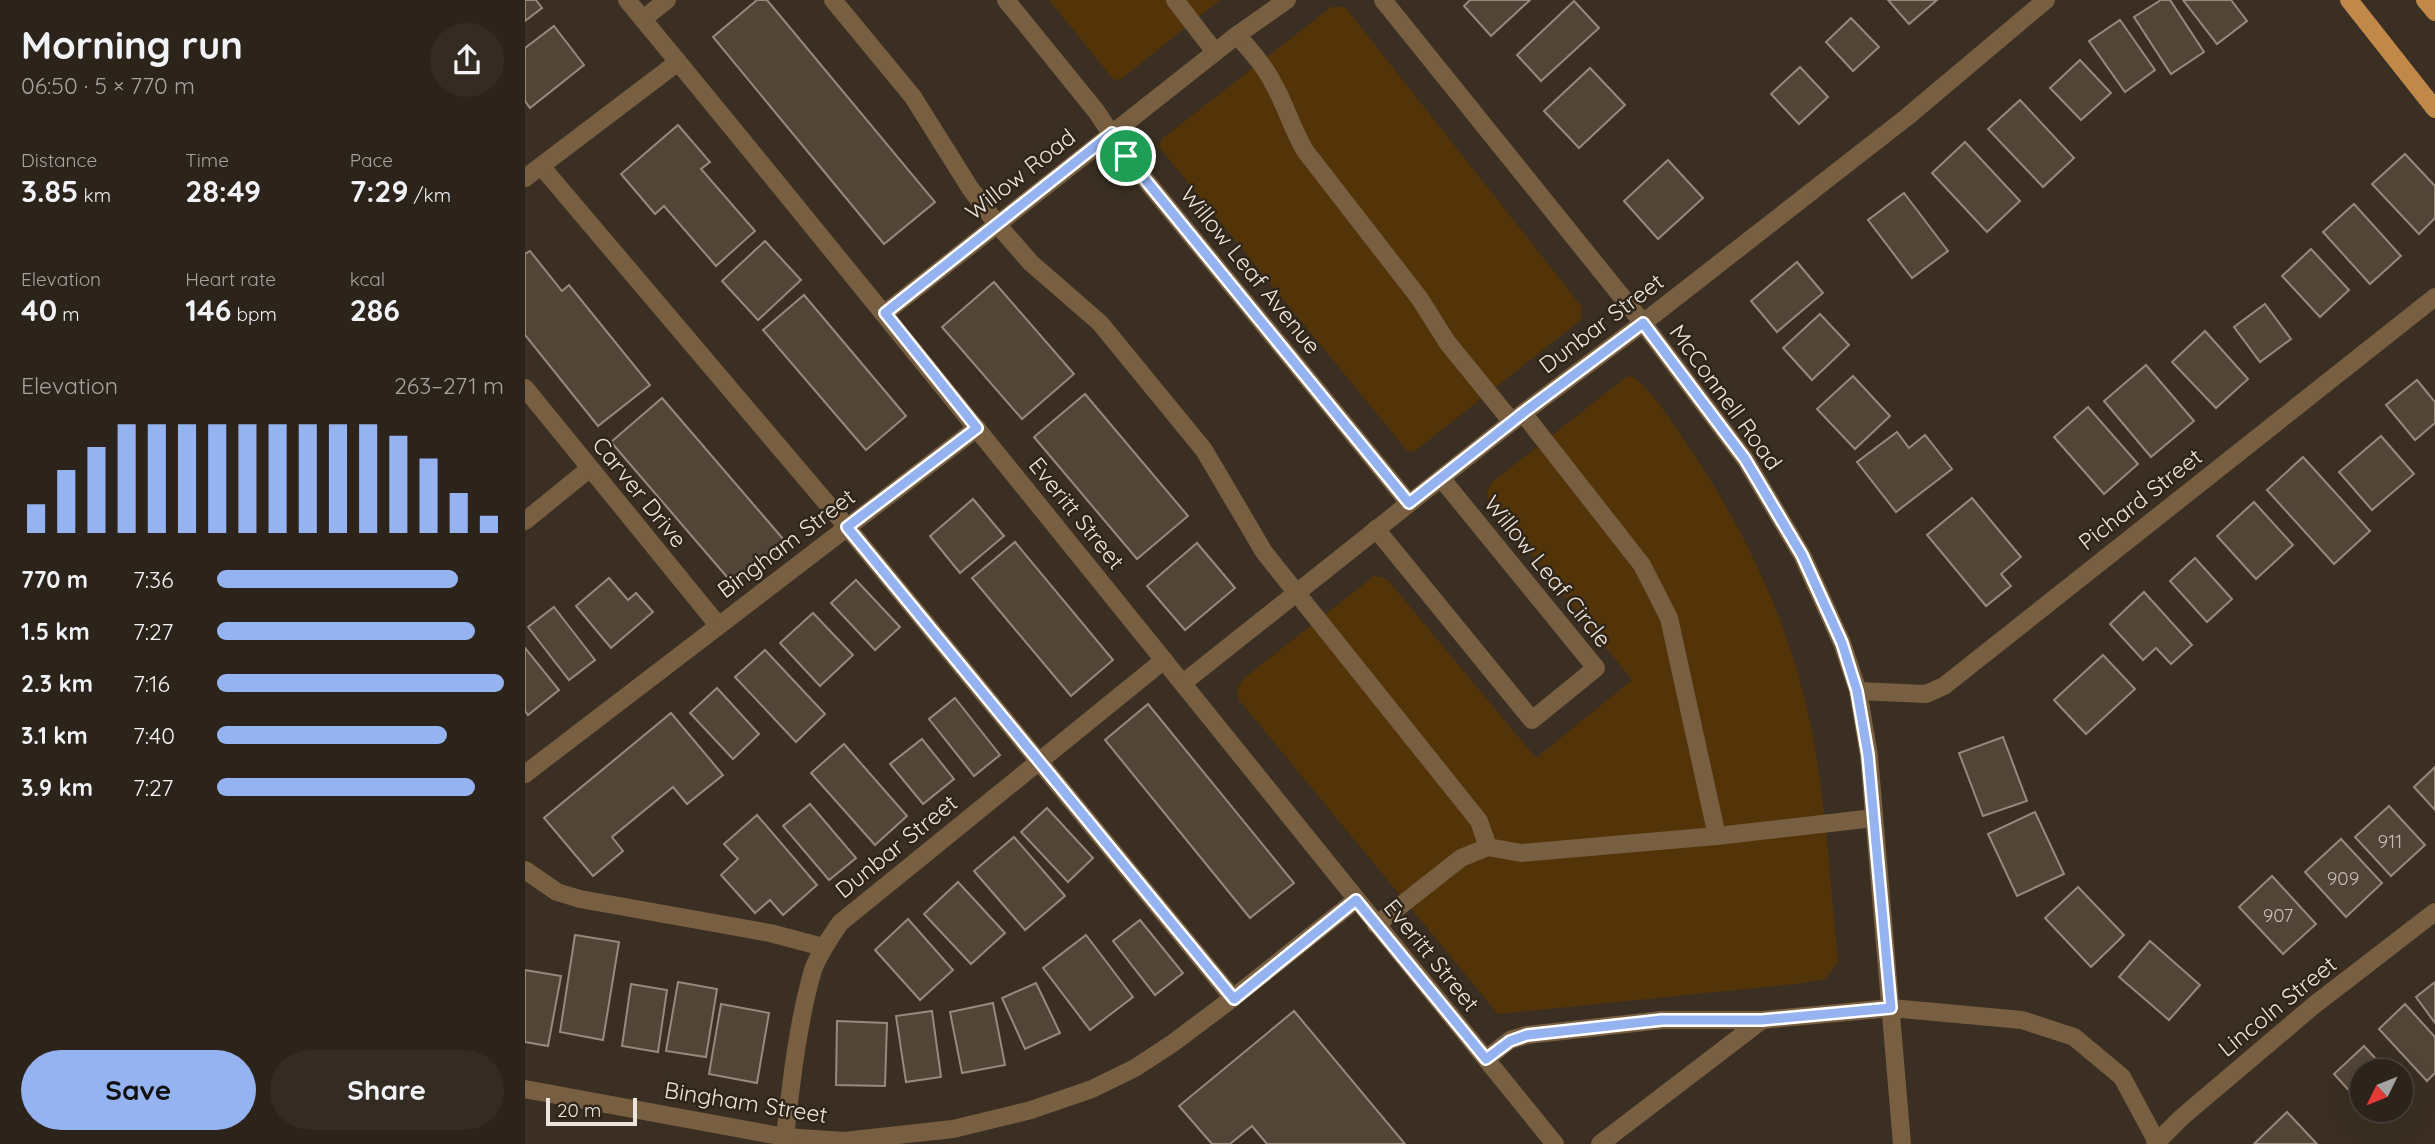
<!DOCTYPE html>
<meta charset="utf-8">
<style>
body{margin:0;font-family:Quicksand,sans-serif;background:#342b23;color:#f1f3f6;height:100vh;display:flex;flex-direction:column;font-size:26px;white-space:nowrap}
*{box-sizing:border-box;margin:0}
p{font-size:23px;color:#a6a4a2}
.icon{flex:none;width:38px;height:38px;fill:none;stroke:currentColor;stroke-width:2;stroke-linecap:round;stroke-linejoin:round}
.map{position:relative;flex:1;overflow:hidden}
.side{display:flex;flex-direction:column;background:#2c231a;width:525px}
.side>*{flex:none}
.needle{width:46px;rotate:227deg}
.fabs{position:absolute;left:1825px;top:1059px;display:grid;gap:14px}
.fabs a{display:grid;place-items:center;width:63px;height:63px;border-radius:50%;background:#2c231a;box-shadow:0 7px 28px #0002,0 0 0 2px #484039;font-size:35px}
.scale{position:absolute;left:21px;bottom:18px;width:91px;box-sizing:border-box;padding-left:7px;border:4px solid #ece5dd;border-top:0;font-size:19px;line-height:24px;white-space:nowrap;color:#ece5dd;-webkit-text-stroke:5px #302519;paint-order:stroke}
.pin{position:absolute;display:grid;place-items:center;width:60px;height:60px;color:#fff;margin:-30px;border:4px solid #fff;border-radius:50%;box-shadow:0 2px 7px #0007}
.round{display:grid;place-items:center;flex:none;width:74px;height:74px;border-radius:37px;background:#342b23}
.overview{display:flex;align-items:center;justify-content:space-between;height:119px;padding:0 21px}
h1{font-size:38px;font-weight:700;line-height:52px}
.metrics{display:grid;grid-template-columns:repeat(3,1fr);gap:10px;height:119px;padding:7px 21px}
.metrics div{display:grid;align-content:center}
.metrics b{font-size:30px;font-weight:700}
.metrics small{font-size:19px;font-weight:400}
.metrics p{font-size:19px}
.chart{height:196px;padding:14px 21px}
.chart p{display:flex;justify-content:space-between}
.chart svg{width:100%;height:126px;margin-top:7px;stroke:#95b2f1;stroke-width:6}
.button{display:flex;gap:14px;margin-top:auto;padding:14px 21px}
.button a{flex:1;height:80px;border-radius:42px;background:#95b2f1;color:#111;font-size:28px;font-weight:700;line-height:80px;text-align:center}
.button a+a{background:#342b23;color:#f1f3f6}
ul{padding:0 21px;list-style:none;font-size:23px}
li{display:grid;grid-template-columns:112px 84px 1fr;align-items:center;height:52px}
li i{height:18px;border-radius:9px;background:#95b2f1}
main{display:flex;flex:1;min-height:0}
.map>svg:first-child{display:block}
</style>
<main>
<section class="side">
<div class="overview"><div><h1>Morning run</h1><p>06:50 · 5 × 770 m</p></div><a class="round"><svg class="icon" aria-label="share" viewBox="0 0 24 24"><path d="M12 15V3M7 8l5-5 5 5M5 13v7h14v-7"/></svg></a></div>
<div class="metrics">
<div><p>Distance</p><b>3.85<small> km</small></b></div>
<div><p>Time</p><b>28:49</b></div>
<div><p>Pace</p><b>7:29<small> /km</small></b></div>
</div>
<div class="metrics">
<div><p>Elevation</p><b>40<small> m</small></b></div>
<div><p>Heart rate</p><b>146<small> bpm</small></b></div>
<div><p>kcal</p><b>286</b></div>
</div>
<div class="chart"><p><span>Elevation</span>263–271 m</p>
<svg viewBox="0 0 160 44" preserveAspectRatio="none"><path d="M5 44V34M15 44V22M25 44V14M35 44V6M45 44V6M55 44V6M65 44V6M75 44V6M85 44V6M95 44V6M105 44V6M115 44V6M125 44V10M135 44V18M145 44V30M155 44V38"/></svg>
</div>
<ul>
<li><b>770 m</b>7:36<i style="width:84%"></i></li>
<li><b>1.5 km</b>7:27<i style="width:90%"></i></li>
<li><b>2.3 km</b>7:16<i style="width:100%"></i></li>
<li><b>3.1 km</b>7:40<i style="width:80%"></i></li>
<li><b>3.9 km</b>7:27<i style="width:90%"></i></li>
</ul>
<div class="button"><a>Save</a><a>Share</a></div>
</section>
<div class="map">
<svg width="1910" height="1144" viewBox="0 0 1910 1144">
<rect width="100%" height="100%" fill="#3a2f22"/>
<g fill="#533408">
<polygon points="524,0 695,0 595,80 588,79"/>
<polygon points="806,7 820,7 1057,307 1056,320 890,451 883,452 634,147 637,139"/>
<path d="M 1107,376 C 1131,394 1152,430 1169,455 C 1229,544 1274,648 1291,754 C 1302,822 1306,892 1313,961 L 1300,979 L 1271,984 L 973,1014 L 714,700 L 712,690 L 718,679 L 849,576 L 862,579 L 1011,758 L 1107,680 L 964,502 L 962,493 L 966,483 L 1100,378 Z"/>
</g>
<g fill="#524538" stroke="#97897b" stroke-width="2">
<polygon points="0,0 11,0 17,8 0,21"/>
<polygon points="232,0 242,0 410,202 359,244 188,37"/>
<polygon points="945,0 1005,0 966,36 939,6"/>
<polygon points="1363,0 1412,0 1384,24"/>
<polygon points="1636,0 1645,0 1679,52 1646,74 1609,17"/>
<polygon points="1658,0 1706,0 1722,21 1692,44"/>
<polygon points="1049,1 1074,28 1016,81 992,55"/>
<polygon points="1326,18 1354,47 1328,71 1301,42"/>
<polygon points="1595,20 1630,70 1600,92 1564,41"/>
<polygon points="29,26 59,65 5,108 0,101 0,48"/>
<polygon points="1555,60 1586,93 1556,120 1525,88"/>
<polygon points="1275,67 1303,97 1274,124 1246,94"/>
<polygon points="1065,68 1100,105 1054,148 1019,111"/>
<polygon points="1495,100 1549,158 1518,187 1463,129"/>
<polygon points="153,125 185,162 176,169 230,231 191,266 139,206 130,214 96,174"/>
<polygon points="1440,142 1495,201 1462,232 1407,173"/>
<polygon points="1880,154 1910,186 1910,218 1894,234 1847,184"/>
<polygon points="1143,160 1178,198 1133,239 1099,201"/>
<polygon points="1379,193 1423,251 1387,278 1343,220"/>
<polygon points="1829,204 1876,256 1845,284 1798,232"/>
<polygon points="240,241 276,280 233,320 197,281"/>
<polygon points="1786,249 1824,290 1795,317 1757,276"/>
<polygon points="5,251 37,291 44,285 125,385 73,426 0,335 0,254"/>
<polygon points="1272,262 1298,293 1252,332 1226,301"/>
<polygon points="469,282 549,374 497,419 417,327"/>
<polygon points="279,295 381,416 341,450 238,330"/>
<polygon points="1740,304 1766,339 1735,362 1709,327"/>
<polygon points="1295,314 1324,345 1287,380 1258,348"/>
<polygon points="1680,331 1723,379 1691,408 1647,362"/>
<polygon points="1621,365 1669,421 1626,457 1579,401"/>
<polygon points="1328,376 1365,416 1330,449 1292,409"/>
<polygon points="1892,380 1910,402 1910,423 1890,440 1861,405"/>
<polygon points="560,394 663,516 612,559 509,437"/>
<polygon points="137,398 259,540 208,584 86,442"/>
<polygon points="1563,407 1613,464 1579,494 1529,437"/>
<polygon points="1372,432 1384,448 1400,435 1427,469 1371,512 1332,462"/>
<polygon points="1856,436 1889,474 1847,510 1814,472"/>
<polygon points="1778,457 1845,531 1809,564 1742,490"/>
<polygon points="1447,498 1496,557 1476,574 1486,586 1461,606 1402,535"/>
<polygon points="448,499 479,536 435,573 405,536"/>
<polygon points="1729,502 1768,545 1731,579 1692,536"/>
<polygon points="490,542 588,660 546,696 447,578"/>
<polygon points="672,543 710,588 660,630 622,586"/>
<polygon points="1670,558 1707,599 1682,622 1645,581"/>
<polygon points="84,578 103,600 111,593 128,612 86,648 51,606"/>
<polygon points="331,580 375,627 350,650 306,603"/>
<polygon points="1619,592 1667,645 1646,664 1631,648 1618,660 1585,624"/>
<polygon points="29,607 70,660 44,680 3,627"/>
<polygon points="288,613 328,655 295,686 255,643"/>
<polygon points="0,648 34,690 3,715 0,711"/>
<polygon points="240,650 300,714 271,742 210,677"/>
<polygon points="1578,655 1610,689 1561,734 1529,700"/>
<polygon points="192,688 234,734 208,759 165,713"/>
<polygon points="430,698 475,755 449,776 404,719"/>
<polygon points="623,704 769,883 725,918 580,740"/>
<polygon points="146,713 198,775 162,804 148,787 87,837 98,851 68,876 19,818"/>
<polygon points="1478,737 1502,801 1458,816 1434,753"/>
<polygon points="397,739 429,779 398,804 365,764"/>
<polygon points="319,744 382,816 350,845 286,773"/>
<polygon points="1910,767 1910,810 1889,787"/>
<polygon points="285,804 331,858 304,880 258,826"/>
<polygon points="1864,806 1900,845 1866,876 1830,837"/>
<polygon points="522,808 568,858 543,882 496,832"/>
<polygon points="1510,812 1539,874 1492,896 1463,834"/>
<polygon points="232,815 292,885 258,915 245,900 230,913 196,875 213,859 199,844"/>
<polygon points="489,837 540,896 500,930 449,871"/>
<polygon points="1816,839 1857,883 1821,917 1780,872"/>
<polygon points="1747,876 1791,924 1758,954 1714,907"/>
<polygon points="433,882 480,933 446,964 399,914"/>
<polygon points="1553,887 1599,935 1566,967 1520,918"/>
<polygon points="383,919 428,970 395,1000 350,950"/>
<polygon points="615,920 658,973 630,995 588,941"/>
<polygon points="50,935 94,942 78,1040 35,1032"/>
<polygon points="561,935 608,997 565,1030 518,968"/>
<polygon points="1625,941 1675,985 1644,1020 1594,977"/>
<polygon points="0,970 36,976 23,1046 0,1042"/>
<polygon points="153,982 192,989 181,1057 141,1051"/>
<polygon points="1910,982 1910,1023 1891,997"/>
<polygon points="511,983 535,1033 500,1049 477,998"/>
<polygon points="106,984 142,990 133,1052 97,1046"/>
<polygon points="468,1003 480,1065 437,1073 425,1012"/>
<polygon points="196,1004 244,1013 232,1083 184,1074"/>
<polygon points="1880,1004 1910,1037 1910,1073 1902,1081 1854,1029"/>
<polygon points="407,1011 416,1077 381,1082 371,1016"/>
<polygon points="769,1011 880,1144 742,1144 727,1126 705,1144 687,1144 654,1106"/>
<polygon points="312,1021 362,1023 360,1086 311,1085"/>
<polygon points="1839,1046 1862,1071 1838,1071 1838,1106 1809,1074"/>
<polygon points="1762,1112 1792,1144 1729,1144"/>
</g>
<g fill="none" stroke-linecap="round" stroke-linejoin="round">
<g stroke="#795f41" stroke-width="18">
<polyline points="308,0 388,97 445,188 472,224 506,263 575,323 679,450 739,552 954,821 963,847 996,853 1192,836 1349,818"/>
<polyline points="650,0 690,52"/>
<path d="M 712,35 C 725,50 739,65 748,83 C 761,105 767,130 781,152 L 895,299 L 922,342 L 987,422"/>
<polyline points="16,166 322,527 708,998"/>
<polyline points="998,413 1117,565 1144,618 1192,836"/>
<polyline points="0,521 64,469"/>
<polyline points="0,870 32,892 55,899 245,933 298,947"/>
<polyline points="851,925 936,858 963,847"/>
</g>
<g stroke="#795f41" stroke-width="18">
<path d="M 102,0 C 415,379 720,763 1030,1144"/>
<polyline points="481,0 571,111 601,156 884,503"/>
<polyline points="118,19 142,0"/>
<polyline points="0,178 153,62"/>
<polyline points="360,313 712,35 762,0"/>
<polyline points="0,388 193,625"/>
<polyline points="851,529 1007,720 1071,668 916,478"/>
<polyline points="658,683 998,413 1118,323 1382,117 1521,0"/>
<polyline points="1333,691 1401,694 1419,686 1910,297"/>
<polyline points="0,774 452,428"/>
<polyline points="961,1059 985,1040 1002,1035 1137,1020 1237,1020 1366,1008"/>
<polyline points="0,1089 260,1137 319,1141 428,1129 506,1110 567,1089 610,1068 648,1043 708,998 831,900"/>
<path d="M 265,1144 L 260,1137 C 266,1084 273,1021 288,970 C 294,953 305,938 315,923 L 639,660"/>
<polyline points="1075,1144 1237,1020"/>
</g>
<g stroke="#795f41" stroke-width="18">
<polyline points="858,0 1118,323 1220,459 1277,555 1317,643 1333,691 1344,756 1377,1144"/>
<polyline points="1366,1008 1497,1020 1549,1037 1597,1077 1633,1144"/>
<polyline points="1630,1144 1657,1117 1788,1006 1910,912"/>
</g>
<g stroke="#c08949" stroke-width="18">
<polyline points="1824,0 1910,109"/>
<polyline points="1900,0 1910,12"/>
</g>
</g>
<g fill="none" stroke-linecap="round" stroke-linejoin="round">
<defs>
<polygon id="route" points="587,133 601,156 884,503 998,413 1118,323 1220,459 1277,555 1317,643 1332,691 1343,755 1366,1008 1237,1020 1137,1020 1002,1035 985,1041 961,1059 831,900 709,999 322,527 452,428 360,313"/>
</defs>
<use href="#route" stroke="#fff" stroke-width="14"/>
<use href="#route" stroke="#95b2f1" stroke-width="9"/>
</g>
<g text-anchor="middle" dominant-baseline="central" stroke-width="5" stroke-linejoin="round" paint-order="stroke">
<g font-size="19" fill="#c6bdb4">
<text x="1865" y="841">911</text>
<text x="1818" y="878">909</text>
<text x="1753" y="915">907</text>
</g>
<g font-size="23" fill="#ece5dd" stroke="#302519">
<text transform="translate(495 174) rotate(-38)">Willow Road</text>
<text transform="translate(726 270) rotate(51)">Willow Leaf Avenue</text>
<text transform="translate(1076 323) rotate(-37)">Dunbar Street</text>
<text transform="translate(1201 397) rotate(54)">McConnell Road</text>
<text transform="translate(115 492) rotate(51)">Carver Drive</text>
<text transform="translate(1615 499) rotate(-38)">Pichard Street</text>
<text transform="translate(552 513) rotate(51)">Everitt Street</text>
<text transform="translate(261 543) rotate(-37)">Bingham Street</text>
<text transform="translate(1023 571) rotate(51)">Willow Leaf Circle</text>
<text transform="translate(371 846) rotate(-39)">Dunbar Street</text>
<text transform="translate(907 955) rotate(51)">Everitt Street</text>
<text transform="translate(1752 1006) rotate(-39)">Lincoln Street</text>
<text transform="translate(221 1102) rotate(9)">Bingham Street</text>
</g>
</g>
</svg>
<div class="fabs">
<a><svg class="needle" viewBox="-14 -14 28 28"><path d="M0-13l5 13h-10z" fill="#e53935"/><path d="M0 13l5-13h-10z" fill="#a6a4a2"/></svg></a>
</div>
<div class="scale">20 m</div>
<div class="pin" style="left:601px;top:156px;background:#1e9e55"><svg class="icon" aria-label="arrive" viewBox="0 0 24 24"><path d="M6 21V4h12l-3 4 3 4H6"/></svg></div>
</div>
</main>
